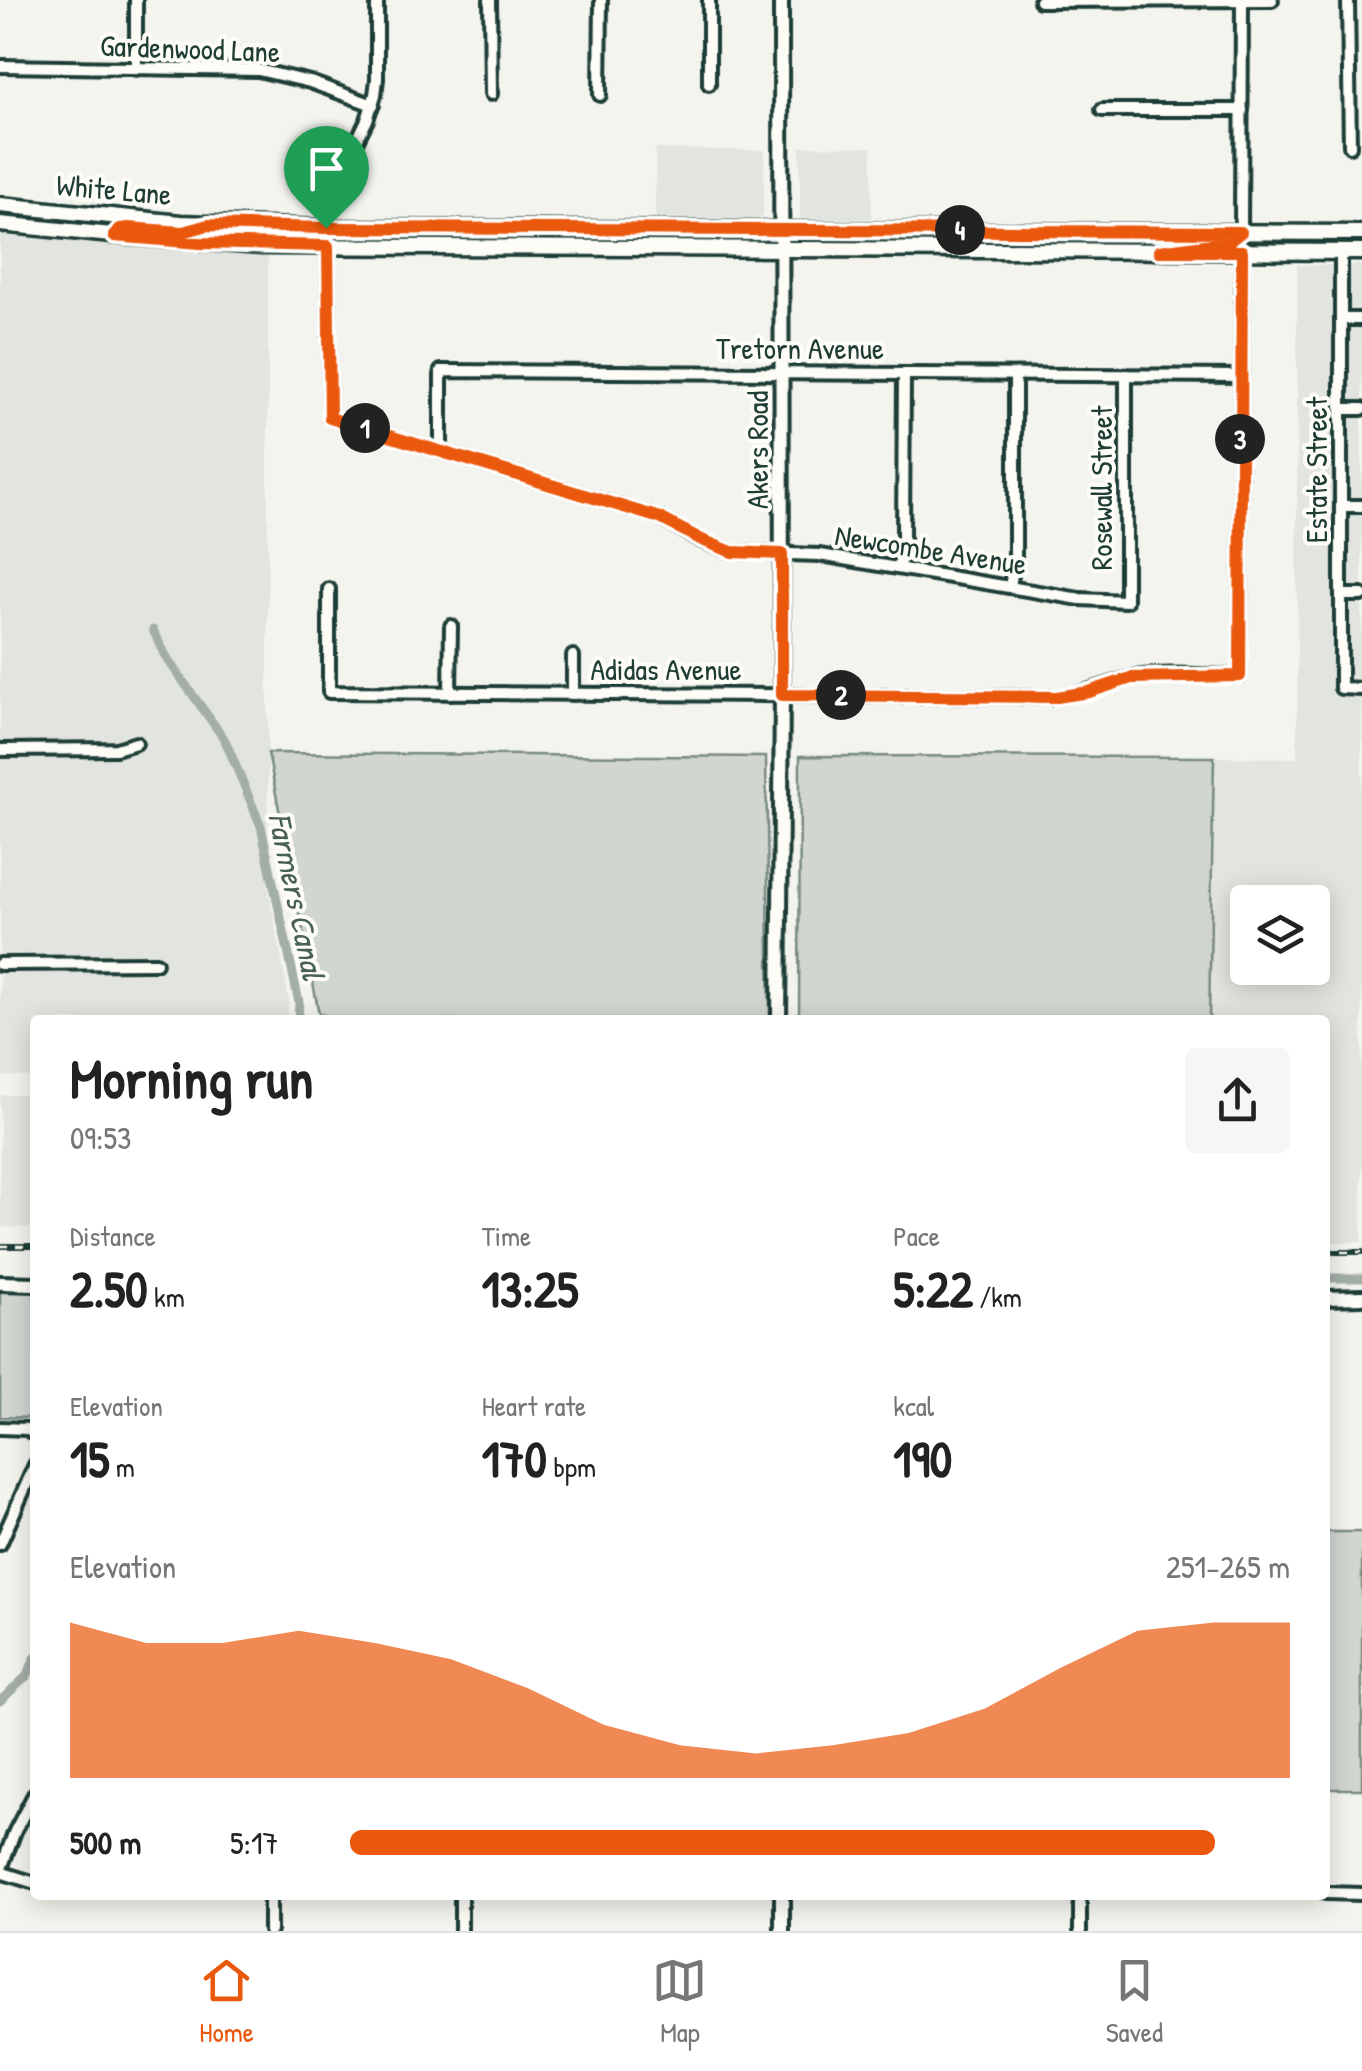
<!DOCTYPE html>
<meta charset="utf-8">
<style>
body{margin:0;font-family:"Patrick Hand",sans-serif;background:#f6f6f6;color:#222;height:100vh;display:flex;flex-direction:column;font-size:38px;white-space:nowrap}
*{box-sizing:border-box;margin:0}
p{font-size:32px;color:#767676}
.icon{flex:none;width:55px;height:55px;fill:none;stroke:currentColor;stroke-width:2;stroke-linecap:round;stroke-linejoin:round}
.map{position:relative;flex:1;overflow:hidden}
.details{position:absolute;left:30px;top:1015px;width:1300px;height:885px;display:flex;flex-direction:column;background:#fff;border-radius:10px;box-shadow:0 5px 25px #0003}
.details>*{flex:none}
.fabs{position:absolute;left:1230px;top:885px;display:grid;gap:20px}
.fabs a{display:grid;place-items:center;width:100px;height:100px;border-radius:10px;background:#fff;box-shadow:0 5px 25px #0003;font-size:50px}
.pin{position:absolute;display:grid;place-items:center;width:85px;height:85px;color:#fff;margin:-102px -42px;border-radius:50% 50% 50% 0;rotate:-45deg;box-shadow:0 0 10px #0007}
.pin .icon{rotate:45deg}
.km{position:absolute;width:50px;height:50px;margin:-25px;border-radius:50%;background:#222;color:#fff;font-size:28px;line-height:50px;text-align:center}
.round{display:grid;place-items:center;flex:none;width:105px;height:105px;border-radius:10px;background:#f6f6f6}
.overview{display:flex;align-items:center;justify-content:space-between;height:170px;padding:0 40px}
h1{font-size:55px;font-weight:800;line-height:75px}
.stats{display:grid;grid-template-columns:repeat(3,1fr);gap:15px;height:170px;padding:10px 40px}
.stats div{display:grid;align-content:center}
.stats b{font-size:50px;font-weight:800}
.stats small{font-size:28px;font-weight:400}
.stats p{font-size:28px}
.chart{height:280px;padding:20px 40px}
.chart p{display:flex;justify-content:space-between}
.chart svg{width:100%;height:180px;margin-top:10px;fill:#ea580c;opacity:.7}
ul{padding:0 40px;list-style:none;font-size:32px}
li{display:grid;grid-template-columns:160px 120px 1fr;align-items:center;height:75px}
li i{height:25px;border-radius:12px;background:#ea580c}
.dock{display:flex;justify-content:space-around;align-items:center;height:140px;border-top:2px solid #e0e0e0;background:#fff;font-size:28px;color:#767676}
.dock a{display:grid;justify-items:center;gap:5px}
.dock .current{color:#ea580c}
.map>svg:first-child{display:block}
</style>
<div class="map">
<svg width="1362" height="1931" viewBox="0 0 1362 1931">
<rect width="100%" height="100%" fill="#f4f4ef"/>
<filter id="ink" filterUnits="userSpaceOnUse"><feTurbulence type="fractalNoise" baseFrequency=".01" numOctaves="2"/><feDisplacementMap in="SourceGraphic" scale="20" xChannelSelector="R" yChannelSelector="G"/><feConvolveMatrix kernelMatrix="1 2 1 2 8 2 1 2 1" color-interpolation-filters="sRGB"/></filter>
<g filter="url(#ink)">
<g fill="#e2e5df" fill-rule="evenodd">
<polygon points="800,146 872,147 872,219 800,219"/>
<polygon points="655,149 765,150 763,216 758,219 655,218"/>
<polygon points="0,235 155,250 268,257 268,886 289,1000 287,1020 35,1020 35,1077 0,1076"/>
<path d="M 1297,265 L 1362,265 L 1362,1242 L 1325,1242 L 1325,1020 L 1209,1020 L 1214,757 L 1297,758 ZM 1248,902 L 1312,902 L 1312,968 L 1248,968 Z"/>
<polygon points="0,1095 35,1095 35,1228 0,1227"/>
</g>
<g fill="#d1d6d1" stroke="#788a82" stroke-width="2.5">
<polygon points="268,753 766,757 770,1020 350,1020 319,1014"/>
<polygon points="800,756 1214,757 1209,1020 799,1020"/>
<polygon points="0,1290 35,1290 35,1418 0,1417"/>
<rect x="1325" y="1532" width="37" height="257"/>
</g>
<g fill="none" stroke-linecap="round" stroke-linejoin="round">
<g stroke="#a3aea7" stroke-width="9">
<polyline points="153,630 168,660 225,740 261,826 299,1002 298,1020"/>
<polyline points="1325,1278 1362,1278"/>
<polyline points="0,1701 27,1676 35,1658"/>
</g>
<defs>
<g id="minor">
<polyline points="490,0 491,94"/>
<polyline points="709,0 709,84"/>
<polyline points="1348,0 1350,146"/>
<polyline points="1040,1 1272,0"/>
<polyline points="0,66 258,70 310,82 373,105"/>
<polyline points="136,69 136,0"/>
<polyline points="600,95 601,0"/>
<polyline points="1102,110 1242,110"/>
<polyline points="325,228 336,182 367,120 375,95 377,79 377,0"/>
<polyline points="1241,232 1242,0"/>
<polyline points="328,246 330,418 660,518 702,541 732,552 820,555 1080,599 1126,601 1126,375"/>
<polyline points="1341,252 1341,688 1362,689"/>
<polyline points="1341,319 1362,319"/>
<polyline points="1341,409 1362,409"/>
<polyline points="441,452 441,371 1240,376"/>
<polyline points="1341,506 1362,506"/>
<polyline points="899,568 903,538 904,374"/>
<polyline points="1010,587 1015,557 1015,375"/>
<path d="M 329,589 L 329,692 L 1057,697 C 1085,695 1108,682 1135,677 C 1169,672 1206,676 1240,676 L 1242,251"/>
<polyline points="1341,595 1362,595"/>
<polyline points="450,693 451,626"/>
<polyline points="573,694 573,656"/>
<polyline points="0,750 116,749 136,743"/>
<polyline points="0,964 156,963"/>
<polyline points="0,1428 27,1429 35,1435"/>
<polyline points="0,1544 35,1465"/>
<polyline points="0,1871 15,1831 35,1793"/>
<polyline points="0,1872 35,1883"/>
<polyline points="1325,1893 1362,1894"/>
<polyline points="270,1895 270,1931"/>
<polyline points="461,1895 461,1931"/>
<polyline points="1080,1895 1080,1931"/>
</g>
<g id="tertiary">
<polyline points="779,1020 782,695 781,0"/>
<polyline points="0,1283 35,1284"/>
<polyline points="1325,1298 1362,1297"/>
<polyline points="782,1895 782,1931"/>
</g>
<g id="secondary">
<polyline points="0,205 181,223 325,228 1362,233"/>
<polyline points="0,224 132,237 261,246 1362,252"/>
</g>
</defs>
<use href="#minor" stroke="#1f3d34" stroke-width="18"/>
<use href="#tertiary" stroke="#1f3d34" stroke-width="20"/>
<use href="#secondary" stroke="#1f3d34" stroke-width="21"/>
<use href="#minor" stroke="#fdfcf7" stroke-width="10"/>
<use href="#tertiary" stroke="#fdfcf7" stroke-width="12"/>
<use href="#secondary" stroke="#fdfcf7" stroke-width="14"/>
<defs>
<g id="rail">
<polyline points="0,1246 35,1246"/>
<polyline points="1325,1252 1362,1252"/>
</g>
</defs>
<use href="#rail" stroke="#1f3d34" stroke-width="6"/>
<use href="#rail" stroke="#fdfcf7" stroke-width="2.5" stroke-dasharray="8" stroke-linecap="butt"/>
</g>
</g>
<g fill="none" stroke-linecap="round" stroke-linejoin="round" filter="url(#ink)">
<defs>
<polygon id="route" points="208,225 326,228 1241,232 1228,242 1159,251 1242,251 1240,676 1131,678 1089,692 1057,697 782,695 782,554 732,552 702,540 660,518 330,418 328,246 200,243 114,236 120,229 128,228 183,232"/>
</defs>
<use href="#route" stroke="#fff" stroke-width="20"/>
<use href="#route" stroke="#ea580c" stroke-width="12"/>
</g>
<g text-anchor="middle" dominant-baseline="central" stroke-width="8" stroke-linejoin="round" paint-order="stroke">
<g font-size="30" fill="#1f3d34" stroke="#fdfcf7">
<text transform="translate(190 48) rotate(2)">Gardenwood Lane</text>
<text transform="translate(114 189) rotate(5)">White Lane</text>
<text x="800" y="348">Tretorn Avenue</text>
<text transform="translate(757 450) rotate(-90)">Akers Road</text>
<text transform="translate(1316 470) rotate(-90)">Estate Street</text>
<text transform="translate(1101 488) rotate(-90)">Rosewall Street</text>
<text transform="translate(931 549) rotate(9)">Newcombe Avenue</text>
<text x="666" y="669">Adidas Avenue</text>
</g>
<g font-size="32" font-style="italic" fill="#475f56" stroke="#fdfcf7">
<text transform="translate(297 896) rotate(78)">Farmers Canal</text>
</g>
</g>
</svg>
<div class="fabs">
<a><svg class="icon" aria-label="layers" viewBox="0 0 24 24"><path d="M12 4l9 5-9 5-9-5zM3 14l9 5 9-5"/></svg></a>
</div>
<div class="pin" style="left:326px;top:228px;background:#1e9e55"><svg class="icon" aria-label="arrive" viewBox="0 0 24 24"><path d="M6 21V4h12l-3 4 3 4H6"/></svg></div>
<b class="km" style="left:365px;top:428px">1</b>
<b class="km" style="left:841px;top:695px">2</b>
<b class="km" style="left:1240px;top:439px">3</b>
<b class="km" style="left:960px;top:230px">4</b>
<section class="details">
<div class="overview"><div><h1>Morning run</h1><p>09:53</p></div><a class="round"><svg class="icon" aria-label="share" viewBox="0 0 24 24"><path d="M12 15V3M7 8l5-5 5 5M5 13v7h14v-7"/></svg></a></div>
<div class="stats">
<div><p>Distance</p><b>2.50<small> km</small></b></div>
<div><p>Time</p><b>13:25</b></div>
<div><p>Pace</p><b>5:22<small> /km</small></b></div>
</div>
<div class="stats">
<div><p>Elevation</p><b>15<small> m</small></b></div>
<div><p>Heart rate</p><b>170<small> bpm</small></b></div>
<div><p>kcal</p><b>190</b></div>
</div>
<div class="chart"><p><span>Elevation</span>251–265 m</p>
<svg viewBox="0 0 160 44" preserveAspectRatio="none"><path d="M0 44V6L10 11L20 11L30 8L40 11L50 15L60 22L70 31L80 36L90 38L100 36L110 33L120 27L130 17L140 8L150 6L160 6V44z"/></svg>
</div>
<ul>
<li><b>500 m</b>5:17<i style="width:92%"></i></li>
</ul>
</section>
</div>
<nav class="dock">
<a class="current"><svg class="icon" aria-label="home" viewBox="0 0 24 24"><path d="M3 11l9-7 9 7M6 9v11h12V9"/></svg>Home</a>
<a><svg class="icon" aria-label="map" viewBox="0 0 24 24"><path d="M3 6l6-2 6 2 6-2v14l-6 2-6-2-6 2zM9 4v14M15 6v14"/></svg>Map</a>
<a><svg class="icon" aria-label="saved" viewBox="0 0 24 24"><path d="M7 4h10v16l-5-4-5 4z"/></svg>Saved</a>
</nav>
